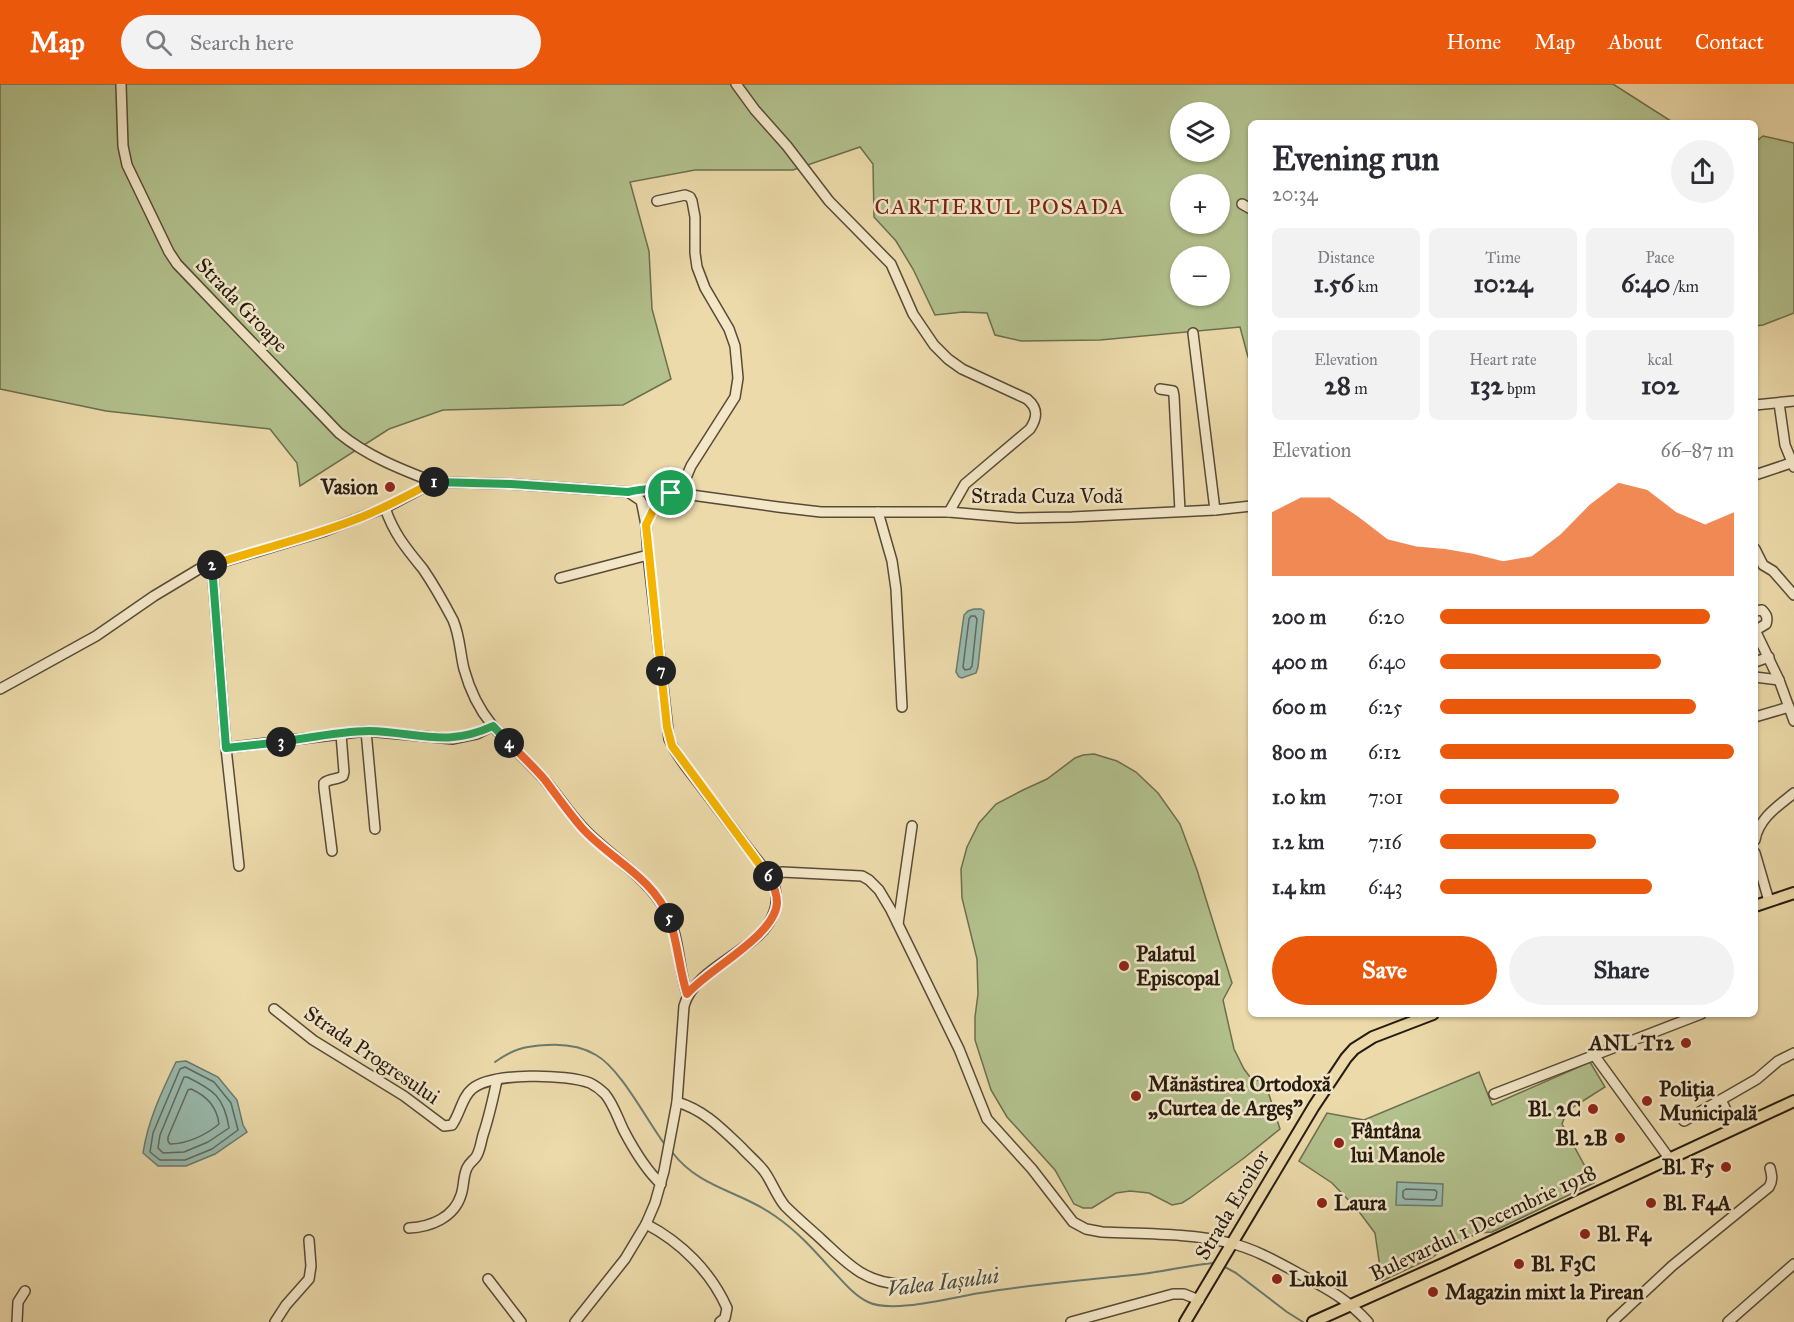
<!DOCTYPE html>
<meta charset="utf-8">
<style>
body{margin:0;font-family:"IM FELL Great Primer",serif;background:#f2f2f3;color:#2b2b33;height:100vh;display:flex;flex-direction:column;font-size:22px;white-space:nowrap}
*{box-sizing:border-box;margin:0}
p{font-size:20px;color:#7c7c81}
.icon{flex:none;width:33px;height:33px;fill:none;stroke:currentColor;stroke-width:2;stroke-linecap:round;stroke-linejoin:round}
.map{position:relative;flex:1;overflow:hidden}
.drawer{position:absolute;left:1248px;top:36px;width:510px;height:897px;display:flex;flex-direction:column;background:#fff;border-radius:9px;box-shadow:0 2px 4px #0004}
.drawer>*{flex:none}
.tools{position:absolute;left:1170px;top:18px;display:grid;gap:12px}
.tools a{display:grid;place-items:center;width:60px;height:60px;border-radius:50%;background:#fff;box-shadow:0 2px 4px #0004;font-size:30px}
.pin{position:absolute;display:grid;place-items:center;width:51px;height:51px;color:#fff;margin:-26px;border:3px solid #fff;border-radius:50%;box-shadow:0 2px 6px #0007}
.km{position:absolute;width:30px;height:30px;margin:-15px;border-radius:50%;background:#222;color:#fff;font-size:16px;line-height:30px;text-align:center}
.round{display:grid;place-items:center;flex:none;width:63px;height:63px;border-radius:32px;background:#f2f2f3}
.overview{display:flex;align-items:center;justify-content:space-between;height:102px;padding:0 24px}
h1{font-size:33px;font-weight:700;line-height:45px}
.figures{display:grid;grid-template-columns:repeat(3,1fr);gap:9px;height:102px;padding:6px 24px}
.figures div{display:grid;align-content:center;border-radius:9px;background:#f2f2f3;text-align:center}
.figures b{font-size:26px;font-weight:700}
.figures small{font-size:16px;font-weight:400}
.figures p{font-size:16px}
.chart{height:168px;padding:12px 24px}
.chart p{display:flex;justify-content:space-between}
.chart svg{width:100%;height:108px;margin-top:6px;fill:#ea580c;opacity:.7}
.button{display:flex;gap:12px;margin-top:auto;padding:12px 24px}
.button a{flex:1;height:69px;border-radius:36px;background:#ea580c;color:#fff;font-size:24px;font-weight:700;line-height:69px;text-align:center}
.button a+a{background:#f2f2f3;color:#2b2b33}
ul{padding:0 24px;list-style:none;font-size:20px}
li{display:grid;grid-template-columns:96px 72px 1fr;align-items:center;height:45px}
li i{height:15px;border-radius:8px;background:#ea580c}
header{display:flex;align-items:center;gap:36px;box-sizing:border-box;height:84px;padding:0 30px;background:#ea580c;color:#fff}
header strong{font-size:28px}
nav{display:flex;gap:33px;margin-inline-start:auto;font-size:21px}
.search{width:420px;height:54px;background:#f2f2f3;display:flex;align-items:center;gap:15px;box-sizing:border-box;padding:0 21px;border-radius:33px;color:#7c7c81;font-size:22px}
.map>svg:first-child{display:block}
</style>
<header>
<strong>Map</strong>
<div class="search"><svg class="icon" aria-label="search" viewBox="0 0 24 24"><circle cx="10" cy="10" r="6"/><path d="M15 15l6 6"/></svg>Search here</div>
<nav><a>Home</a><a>Map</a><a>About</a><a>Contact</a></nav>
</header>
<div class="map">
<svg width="1794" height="1238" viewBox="0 0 1794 1238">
<rect width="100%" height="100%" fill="#ecdaaa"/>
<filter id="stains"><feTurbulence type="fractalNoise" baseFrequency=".00333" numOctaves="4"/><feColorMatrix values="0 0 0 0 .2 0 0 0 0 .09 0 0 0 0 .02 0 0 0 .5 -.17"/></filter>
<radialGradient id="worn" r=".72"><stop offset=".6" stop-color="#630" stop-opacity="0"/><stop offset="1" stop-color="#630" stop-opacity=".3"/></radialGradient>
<g fill="#b2c18d" stroke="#6c6e4e" stroke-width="1.5" fill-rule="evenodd">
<path d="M 0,0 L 1613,0 L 1674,39 L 1251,39 L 1251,273 L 1248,273 L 1240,243 L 1100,256 L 1021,257 L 995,251 L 987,229 L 963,228 L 935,231 L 913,185 L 896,157 L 874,133 L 873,80 L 860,63 L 793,86 L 695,86 L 630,98 L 649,167 L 652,225 L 671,295 L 623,321 L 443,326 L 389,345 L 300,402 L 297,379 L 270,345 L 106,327 L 0,305 ZM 1180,28 L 1220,28 L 1220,68 L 1180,68 ZM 1180,100 L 1220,100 L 1220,140 L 1180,140 ZM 1180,172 L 1220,172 L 1220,212 L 1180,212 Z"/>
<polygon points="1763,52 1794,59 1794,229 1763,241 1755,242 1755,58"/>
<polygon points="1094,670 1117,677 1136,688 1158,709 1180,740 1197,786 1232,899 1223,916 1234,965 1244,985 1253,997 1264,995 1280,1045 1244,1074 1190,1114 1182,1119 1172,1121 1149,1109 1130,1107 1116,1109 1092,1124 1083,1124 1074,1120 1055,1086 1007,1033 991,1006 975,956 975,933 978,910 977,875 962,814 961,785 967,763 979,739 996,720 1023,706 1047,695 1075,674 1083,671"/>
<polygon points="1590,978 1605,1003 1567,1027 1562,1040 1594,1099 1492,1148 1479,1149 1447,1163 1431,1174 1382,1197 1375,1149 1357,1125 1332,1099 1299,1077 1327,1029 1364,1036 1479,988 1492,1021"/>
</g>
<g fill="#99baae" stroke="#6b7a6f" stroke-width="1.5">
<polygon points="974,525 981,525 984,527 978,583 976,589 962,594 959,593 956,588 964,531 968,527"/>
<path d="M 186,977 L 218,993 L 237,1016 L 243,1041 L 247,1048 L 215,1070 L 186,1082 L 158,1082 L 143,1069 C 148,1036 162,1007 176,978 Z"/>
<polygon points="1397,1098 1443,1100 1442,1122 1396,1121"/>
</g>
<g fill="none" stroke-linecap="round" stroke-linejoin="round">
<g stroke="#606a5f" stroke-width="1.5">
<polygon points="971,532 975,532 977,535 972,582 970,585 965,586 963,583 969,535"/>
<polygon points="185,983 214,998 231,1019 238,1046 212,1065 185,1076 160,1076 150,1068 153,1049 180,985"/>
<path d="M 184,993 L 187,993 C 214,1006 224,1013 229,1044 L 208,1058 L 184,1068 L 163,1069 L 158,1064 L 160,1051 Z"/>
<path d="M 191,1005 C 207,1012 217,1023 219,1040 C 206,1051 187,1060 170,1060 L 168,1057 L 168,1053 L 188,1006 Z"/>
<polygon points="1406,1105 1435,1106 1437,1108 1436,1114 1434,1116 1405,1115 1403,1113 1403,1107"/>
</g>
<g stroke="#6b7a6f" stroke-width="2">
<path d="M 495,978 C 513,965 525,962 547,961 C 563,960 581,962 596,971 C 621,985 647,1037 666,1062"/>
<path d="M 672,1068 C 700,1105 741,1107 775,1132 C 797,1147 813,1165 831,1185 C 842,1196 853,1211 868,1218 C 892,1230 953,1213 980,1209 C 1034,1200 1088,1196 1142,1190 C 1167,1187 1190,1181 1214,1179"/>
<polyline points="1223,1182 1236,1189 1287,1228 1303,1238"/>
</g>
<defs>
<g id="minor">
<path d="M 121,0 L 123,62 L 127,81 L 169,168 L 177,180 L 339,349 C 367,372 400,385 434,398"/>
<path d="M 736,0 L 755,26 L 787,62 L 829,117 L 891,180 L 913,230 L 934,261 L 948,275 L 962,285 L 1027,315 C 1038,324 1038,333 1030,345 L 965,400 L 949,428"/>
<polyline points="657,117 685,111 690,113 692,117 695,133 695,169 697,183 705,204 729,245 735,262 738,294 735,313 691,382 680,408"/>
<polyline points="1242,120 1251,125"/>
<polyline points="1193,249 1215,426"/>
<polyline points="1160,305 1173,307 1174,312 1180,427"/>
<polyline points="1779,319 1785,361 1794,383"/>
<polyline points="1755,321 1794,317"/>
<polyline points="1755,391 1791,379"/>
<polyline points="655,406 778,423 821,428 949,428 1018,434 1072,433 1215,426 1251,422"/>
<polyline points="628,408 640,416 645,424 654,424 658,421 660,417 671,409"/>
<path d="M 385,424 C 394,450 406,464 423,485 C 434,501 444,519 453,536 C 460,552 460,569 464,585 C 470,607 478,624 492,641 C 508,660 527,676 543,694 C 558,711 570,731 586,747 C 613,774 647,793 666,827 C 680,853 678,883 687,910"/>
<polyline points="878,428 892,477 896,505 902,623"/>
<polyline points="1755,465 1763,481 1773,487 1794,511"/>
<polyline points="212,481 226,664 239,782"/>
<polyline points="560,494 648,471"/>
<path d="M 1755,527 L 1762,526 C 1767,531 1768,534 1766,540 L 1756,546"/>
<polyline points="1755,546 1779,596 1794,637"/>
<polyline points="1755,578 1769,573"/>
<polyline points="1755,593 1779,596"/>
<polyline points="0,605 96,552 154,512 199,485 325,447 356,435 385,424 434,398 511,400 628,408 643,407"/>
<polyline points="1755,633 1789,623"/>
<polyline points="366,647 375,745"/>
<polyline points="226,664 366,647 453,655 477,650 493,642"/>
<path d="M 1755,756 C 1759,734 1778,722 1794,709"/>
<path d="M 332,767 L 324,704 L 324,699 C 330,694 337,696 343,692 L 344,688 L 341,650"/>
<polyline points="1755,769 1769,817"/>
<path d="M 770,795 L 782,788 L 862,792 L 869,796 L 879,806 L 891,826 L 959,965 L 987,1035 L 1032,1085 L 1073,1138 L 1086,1145 L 1102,1148 C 1142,1150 1191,1149 1230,1159 C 1256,1165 1281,1180 1305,1193 C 1330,1206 1349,1217 1368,1238"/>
<polyline points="898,840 912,742"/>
<path d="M 274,925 L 313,956 L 404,1012 L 444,1042 L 452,1041 C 460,1030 462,1013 472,1005 C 492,988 567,990 590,999 C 596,1002 601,1006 605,1010 C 614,1021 618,1035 624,1047 C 634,1066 646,1086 661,1100"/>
<polyline points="1594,971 1669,1074"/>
<polyline points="1494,1010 1701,930"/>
<polyline points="1721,1016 1735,1044"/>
<path d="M 677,1018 C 704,1026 721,1044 741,1063 C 748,1071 757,1078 764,1087 C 772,1098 776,1111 785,1122 C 797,1134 809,1144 821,1155 C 846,1178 864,1199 901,1200"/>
<polyline points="1684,1037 1757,995 1778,977 1794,969"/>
<path d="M 646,1140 C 681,1158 711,1188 727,1224 L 725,1234 L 720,1238"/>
<path d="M 409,1144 C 430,1143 454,1134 461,1111 C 464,1103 463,1092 467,1084 C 469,1079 473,1077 476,1073 C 480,1067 481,1058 483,1051 C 489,1033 493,1015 497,996"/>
<polyline points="488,1195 521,1238"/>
<polyline points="17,1238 18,1218 25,1207"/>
<polyline points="275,1238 286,1221 309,1195 311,1182 309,1156"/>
<path d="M 575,1238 L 625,1175 L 646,1140 L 655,1119 L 664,1087 L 677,1018 L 684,922 C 695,881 763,866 774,828 C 777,820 777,813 775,805 C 770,790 757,776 747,763 C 731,742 715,721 700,701 C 689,686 676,672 669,655 L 648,471 L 646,441 L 642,421"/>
<polyline points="1071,1238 1173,1210 1184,1210 1199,1216"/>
<path d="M 1612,1238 L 1672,1182 L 1769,1103 C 1773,1096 1772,1092 1770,1084"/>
<polyline points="1728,1238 1794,1180"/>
</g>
<g id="major">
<polyline points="1755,822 1794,809"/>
<polyline points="1185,1238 1314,1022 1346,974 1354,965 1373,953 1433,930"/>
<polyline points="1313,1238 1445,1179 1794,1017"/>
</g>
</defs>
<use href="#minor" stroke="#584b36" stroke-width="12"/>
<use href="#major" stroke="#261b10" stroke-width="14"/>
<use href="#minor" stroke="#f3e7c8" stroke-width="9"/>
<use href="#major" stroke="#ecdaaa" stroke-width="10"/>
</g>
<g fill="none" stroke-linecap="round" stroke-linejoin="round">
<defs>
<path id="split-1" d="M 434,398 L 511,400 L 628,408 C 642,405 656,403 671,409"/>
<path id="split-2" d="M 212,481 C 259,465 308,454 354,436 C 382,426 407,411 434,398"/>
<polyline id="split-3" points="212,481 226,664 281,658"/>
<path id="split-4" d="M 281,658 C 308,654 343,647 369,647 C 417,648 446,664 493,642 L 509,659"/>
<path id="split-5" d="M 509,659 C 521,671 534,683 545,696 C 557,712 569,729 582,744 C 610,775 653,793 669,834"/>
<path id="split-6" d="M 669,834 C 678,859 679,885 687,910 C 708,885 775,852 777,819 C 777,810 773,800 768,792"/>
<polyline id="split-7" points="661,587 667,643 672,662 768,792"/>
<polyline id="split-8" points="661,587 646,441 654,424 671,409"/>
</defs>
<use href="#split-1" stroke="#fff" stroke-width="12"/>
<use href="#split-2" stroke="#fff" stroke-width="12"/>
<use href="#split-3" stroke="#fff" stroke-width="12"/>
<use href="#split-4" stroke="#fff" stroke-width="12"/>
<use href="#split-5" stroke="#fff" stroke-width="12"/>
<use href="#split-6" stroke="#fff" stroke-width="12"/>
<use href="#split-7" stroke="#fff" stroke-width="12"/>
<use href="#split-8" stroke="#fff" stroke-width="12"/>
<use href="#split-1" stroke="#22a559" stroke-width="8"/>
<use href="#split-2" stroke="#f5b400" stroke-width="8"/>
<use href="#split-3" stroke="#22a559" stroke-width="8"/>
<use href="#split-4" stroke="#22a559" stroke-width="8"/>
<use href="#split-5" stroke="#f0652b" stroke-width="8"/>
<use href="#split-6" stroke="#f0652b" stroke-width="8"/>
<use href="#split-7" stroke="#f5b400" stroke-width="8"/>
<use href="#split-8" stroke="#f5b400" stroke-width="8"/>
</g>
<g fill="#8f2418" stroke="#f3e7c8" stroke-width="2">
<circle cx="390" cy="403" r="6"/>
<circle cx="1124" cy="882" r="6"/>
<circle cx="1686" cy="959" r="6"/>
<circle cx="1136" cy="1012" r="6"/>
<circle cx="1647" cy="1017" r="6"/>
<circle cx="1593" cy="1025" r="6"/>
<circle cx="1620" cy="1054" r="6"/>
<circle cx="1339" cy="1059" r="6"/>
<circle cx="1726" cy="1083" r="6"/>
<circle cx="1322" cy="1119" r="6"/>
<circle cx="1651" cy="1119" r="6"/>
<circle cx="1585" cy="1150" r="6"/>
<circle cx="1519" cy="1180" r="6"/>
<circle cx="1277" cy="1195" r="6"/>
<circle cx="1433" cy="1208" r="6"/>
</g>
<g text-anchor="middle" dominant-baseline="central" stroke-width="5" stroke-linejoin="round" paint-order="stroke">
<g font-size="21" fill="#261b10" stroke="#f3e7c8">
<text transform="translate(242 221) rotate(46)">Strada Groape</text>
<text x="1047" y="412">Strada Cuza Vodă</text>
<text transform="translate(372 971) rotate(34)">Strada Progresului</text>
<text transform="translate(1232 1121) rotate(-59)">Strada Eroilor</text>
<text transform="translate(1483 1139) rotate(-25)">Bulevardul 1 Decembrie 1918</text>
</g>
<g font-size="21" font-weight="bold" fill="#261b10" stroke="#f3e7c8" text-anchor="start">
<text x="378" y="403" text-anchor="end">Vasion</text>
<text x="1136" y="870">Palatul<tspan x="1136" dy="24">Episcopal</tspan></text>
<text x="1674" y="959" text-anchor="end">ANL T12</text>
<text x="1148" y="1000">Mănăstirea Ortodoxă<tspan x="1148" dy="24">„Curtea de Argeș”</tspan></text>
<text x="1659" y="1005">Poliția<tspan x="1659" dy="24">Municipală</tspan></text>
<text x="1581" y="1025" text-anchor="end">Bl. 2C</text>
<text x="1351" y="1047">Fântâna<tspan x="1351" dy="24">lui Manole</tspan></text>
<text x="1608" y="1054" text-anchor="end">Bl. 2B</text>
<text x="1714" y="1083" text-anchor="end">Bl. F5</text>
<text x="1334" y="1119">Laura</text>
<text x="1663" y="1119">Bl. F4A</text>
<text x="1597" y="1150">Bl. F4</text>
<text x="1531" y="1180">Bl. F3C</text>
<text x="1289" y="1195">Lukoil</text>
<text x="1445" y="1208">Magazin mixt la Pirean</text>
</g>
<g font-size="22" letter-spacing="1.5" fill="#7a1f14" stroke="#f3e7c8">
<text x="1000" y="122">CARTIERUL POSADA</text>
</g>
<g font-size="22" font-style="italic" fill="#484b3f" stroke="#f3e7c8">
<text transform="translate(943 1198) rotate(-7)">Valea Iașului</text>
</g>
</g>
<rect width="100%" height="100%" filter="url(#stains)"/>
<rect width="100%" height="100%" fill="url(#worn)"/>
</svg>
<div class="tools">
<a><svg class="icon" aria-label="layers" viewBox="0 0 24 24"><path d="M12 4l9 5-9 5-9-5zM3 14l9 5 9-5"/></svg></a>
<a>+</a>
<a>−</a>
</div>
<div class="pin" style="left:671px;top:409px;background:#1e9e55"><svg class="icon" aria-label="arrive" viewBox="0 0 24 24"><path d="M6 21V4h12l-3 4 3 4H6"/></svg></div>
<b class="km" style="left:434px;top:398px">1</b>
<b class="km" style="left:212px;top:481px">2</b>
<b class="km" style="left:281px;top:658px">3</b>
<b class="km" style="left:509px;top:659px">4</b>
<b class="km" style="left:669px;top:834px">5</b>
<b class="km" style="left:768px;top:792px">6</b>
<b class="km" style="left:661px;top:587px">7</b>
<section class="drawer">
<div class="overview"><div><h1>Evening run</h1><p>20:34</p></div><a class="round"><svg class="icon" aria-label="share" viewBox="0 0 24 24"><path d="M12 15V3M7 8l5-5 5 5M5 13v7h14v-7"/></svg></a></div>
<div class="figures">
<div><p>Distance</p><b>1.56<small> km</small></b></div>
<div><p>Time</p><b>10:24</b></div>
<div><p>Pace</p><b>6:40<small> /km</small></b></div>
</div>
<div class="figures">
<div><p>Elevation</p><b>28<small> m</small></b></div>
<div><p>Heart rate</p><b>132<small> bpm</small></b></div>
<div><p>kcal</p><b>102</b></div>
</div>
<div class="chart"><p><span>Elevation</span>66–87 m</p>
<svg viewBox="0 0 160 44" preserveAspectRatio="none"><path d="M0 44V18L10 12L20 12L30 20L40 29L50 32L60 33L70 35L80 38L90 36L100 27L110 15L120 6L130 9L140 18L150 23L160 18V44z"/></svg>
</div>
<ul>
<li><b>200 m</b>6:20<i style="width:92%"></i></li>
<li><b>400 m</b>6:40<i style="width:75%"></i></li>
<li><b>600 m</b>6:25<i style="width:87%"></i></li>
<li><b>800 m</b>6:12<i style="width:100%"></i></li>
<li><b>1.0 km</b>7:01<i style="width:61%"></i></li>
<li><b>1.2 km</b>7:16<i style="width:53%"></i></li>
<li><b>1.4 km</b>6:43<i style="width:72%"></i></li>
</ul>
<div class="button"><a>Save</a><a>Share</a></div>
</section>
</div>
